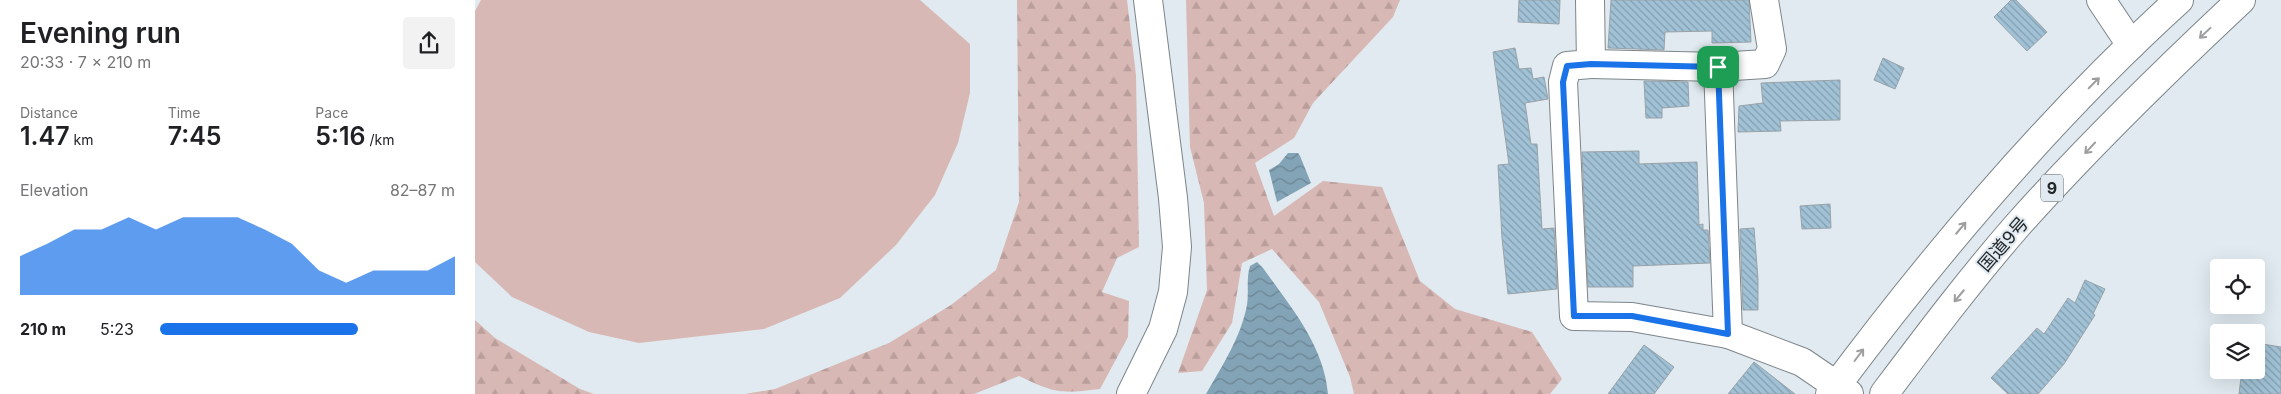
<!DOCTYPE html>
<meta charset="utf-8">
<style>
body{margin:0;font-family:Inter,"Noto Sans JP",sans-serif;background:#f2f2f2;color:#202124;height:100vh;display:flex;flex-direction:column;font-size:19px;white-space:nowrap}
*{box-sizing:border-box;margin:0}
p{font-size:16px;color:#757577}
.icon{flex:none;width:28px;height:28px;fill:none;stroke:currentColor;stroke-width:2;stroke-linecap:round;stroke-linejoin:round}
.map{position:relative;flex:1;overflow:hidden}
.sheet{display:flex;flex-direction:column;background:#fff;width:475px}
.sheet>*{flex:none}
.buttons{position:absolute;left:1735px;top:259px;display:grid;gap:10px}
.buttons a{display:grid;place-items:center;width:55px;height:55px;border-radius:5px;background:#fff;box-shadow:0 5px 20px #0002;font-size:25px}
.pin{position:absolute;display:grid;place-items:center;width:42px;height:42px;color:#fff;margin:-21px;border-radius:10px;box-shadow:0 2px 8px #0006}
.round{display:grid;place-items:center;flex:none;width:52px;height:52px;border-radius:5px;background:#f2f2f2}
.overview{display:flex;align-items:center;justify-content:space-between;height:85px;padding:0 20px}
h1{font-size:28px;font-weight:600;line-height:38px}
.metrics{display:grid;grid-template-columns:repeat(3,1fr);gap:8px;height:85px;padding:5px 20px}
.metrics div{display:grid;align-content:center}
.metrics b{font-size:25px;font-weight:600}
.metrics small{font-size:14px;font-weight:400}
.metrics p{font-size:14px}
.chart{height:140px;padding:10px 20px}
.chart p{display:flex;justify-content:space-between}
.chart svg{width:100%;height:90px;margin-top:5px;fill:#1a73e8;opacity:.7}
ul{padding:0 20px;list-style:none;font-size:16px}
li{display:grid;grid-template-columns:80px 60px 1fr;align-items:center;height:38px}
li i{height:12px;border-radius:6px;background:#1a73e8}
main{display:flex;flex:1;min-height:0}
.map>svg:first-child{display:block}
</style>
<main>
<section class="sheet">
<div class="overview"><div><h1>Evening run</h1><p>20:33 · 7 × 210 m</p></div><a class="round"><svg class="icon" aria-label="share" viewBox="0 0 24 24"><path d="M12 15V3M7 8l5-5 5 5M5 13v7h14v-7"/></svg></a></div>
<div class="metrics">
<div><p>Distance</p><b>1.47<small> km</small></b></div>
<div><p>Time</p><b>7:45</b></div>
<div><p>Pace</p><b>5:16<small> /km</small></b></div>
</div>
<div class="chart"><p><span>Elevation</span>82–87 m</p>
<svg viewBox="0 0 160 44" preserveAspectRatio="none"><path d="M0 44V25L10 19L20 12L30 12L40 6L50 12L60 6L70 6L80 6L90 12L100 19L110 32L120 38L130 32L140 32L150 32L160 25V44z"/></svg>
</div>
<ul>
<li><b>210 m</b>5:23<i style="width:67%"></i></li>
</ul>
</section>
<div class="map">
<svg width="1806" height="394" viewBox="0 0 1806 394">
<defs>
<pattern id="forest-firs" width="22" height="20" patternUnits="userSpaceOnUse" patternTransform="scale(1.25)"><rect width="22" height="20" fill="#d8b8b4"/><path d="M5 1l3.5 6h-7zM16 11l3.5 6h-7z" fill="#b99e9b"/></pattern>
<pattern id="water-waves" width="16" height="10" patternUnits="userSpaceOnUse" patternTransform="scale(1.25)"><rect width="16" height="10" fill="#83a3b6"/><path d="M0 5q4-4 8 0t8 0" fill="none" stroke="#6b8594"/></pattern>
<pattern id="building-back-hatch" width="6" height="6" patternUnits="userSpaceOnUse" patternTransform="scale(1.25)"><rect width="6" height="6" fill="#a1c2d6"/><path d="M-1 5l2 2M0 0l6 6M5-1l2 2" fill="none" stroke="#839eae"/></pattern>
</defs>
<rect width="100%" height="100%" fill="#e0eaf0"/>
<g fill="url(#forest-firs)">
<path d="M 542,0 L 652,0 L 661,75 L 664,247 L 642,258 L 627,292 L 654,301 L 653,337 L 625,389 C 584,394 580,393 544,376 L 499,394 L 270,394 L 300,389 L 414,343 L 476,305 L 521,270 L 544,202 Z"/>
<polygon points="711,0 925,0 918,17 838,103 819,138 780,163 799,216 848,181 907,187 945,281 980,309 1057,332 1087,379 1075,394 879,394 875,377 844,302 797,249 767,263 757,323 727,371 703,373 732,290 729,203 715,147"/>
<polygon points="0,320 20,338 105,389 119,394 0,394"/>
</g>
<polygon fill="#d8b8b4" points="6,0 445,0 495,44 495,93 483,143 460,195 421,245 365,298 289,329 164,343 114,332 37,297 0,262 0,11"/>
<g fill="url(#water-waves)">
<polygon points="813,153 823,153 825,156 836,183 802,202 794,170 804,164"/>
<path d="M 782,262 L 788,268 C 815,306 849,345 853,394 L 731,394 C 747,366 766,337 772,305 C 774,291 771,279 775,266 Z"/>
</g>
<g fill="url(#building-back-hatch)" stroke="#99a2a7">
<polygon points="1044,0 1085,0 1084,24 1043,22"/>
<polygon points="1136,0 1274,0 1276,42 1237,43 1237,31 1190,32 1189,50 1133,48"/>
<polygon points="1536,0 1541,0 1572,32 1552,51 1519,17"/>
<polygon points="1040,48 1044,69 1056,68 1058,79 1069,77 1073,99 1050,103 1056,144 1062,144 1067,229 1079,228 1082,289 1033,294 1027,238 1023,165 1034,164 1018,52"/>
<polygon points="1408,58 1429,68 1420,89 1399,80"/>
<polygon points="1365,80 1365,120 1305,121 1306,131 1263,132 1264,106 1288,103 1286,83"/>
<polygon points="1169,81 1213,82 1214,106 1187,108 1187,118 1171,118"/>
<polygon points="1164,151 1164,164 1222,162 1224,225 1228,224 1228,230 1233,230 1235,263 1158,266 1158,287 1113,287 1107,152"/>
<polygon points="1355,204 1356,228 1327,229 1325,206"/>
<polygon points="1279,228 1283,279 1283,310 1268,310 1265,229"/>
<polygon points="1610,280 1630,289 1618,314 1620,315 1589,364 1563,394 1533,394 1516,378 1562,328 1569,334 1593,298 1600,303"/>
<polygon points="1781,343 1806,347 1806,394 1764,394 1767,370 1781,370"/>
<polygon points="1169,345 1199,367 1179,394 1133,394"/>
<polygon points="1279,362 1320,394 1253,394"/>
</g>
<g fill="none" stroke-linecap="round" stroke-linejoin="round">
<defs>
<g id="minor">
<polyline points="1115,0 1116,64 1092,66 1088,82 1099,316 1157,317 1253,334"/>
<polyline points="1289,0 1297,49 1290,64 1243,67 1253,334 1327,362 1374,394"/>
<polyline points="1626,0 1656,45"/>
<polyline points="1116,64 1243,67"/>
</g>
<polyline id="tertiary" points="656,394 688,329 698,292 702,247 698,198 673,0"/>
<g id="trunk">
<path d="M 1355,394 C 1460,253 1574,118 1704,0"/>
<path d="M 1409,394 C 1452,337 1494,281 1541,227 C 1612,147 1688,73 1766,0"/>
</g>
</defs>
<use href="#minor" stroke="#7d858a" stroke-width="30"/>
<use href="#tertiary" stroke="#7d858a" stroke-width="30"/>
<use href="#trunk" stroke="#7d858a" stroke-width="30"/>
<use href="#minor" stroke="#fff" stroke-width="28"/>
<use href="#tertiary" stroke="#fff" stroke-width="28"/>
<use href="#trunk" stroke="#fff" stroke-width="28"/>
</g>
<defs><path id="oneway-shaft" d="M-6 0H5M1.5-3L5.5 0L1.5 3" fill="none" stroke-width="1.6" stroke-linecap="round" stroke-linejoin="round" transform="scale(1.25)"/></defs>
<g stroke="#9c9e9f">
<use href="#oneway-shaft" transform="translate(1730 33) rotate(137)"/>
<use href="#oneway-shaft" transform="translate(1619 83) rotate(-45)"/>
<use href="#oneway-shaft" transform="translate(1615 148) rotate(133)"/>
<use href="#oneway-shaft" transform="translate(1486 228) rotate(-50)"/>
<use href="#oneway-shaft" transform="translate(1484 296) rotate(130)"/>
<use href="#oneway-shaft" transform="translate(1384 355) rotate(-53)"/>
</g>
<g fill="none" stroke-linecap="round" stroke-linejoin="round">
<defs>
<polygon id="route" points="1116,64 1243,67 1253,334 1157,316 1099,316 1088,82 1092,66"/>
</defs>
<use href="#route" stroke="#fff" stroke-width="10"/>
<use href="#route" stroke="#1a73e8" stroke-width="6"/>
</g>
<g text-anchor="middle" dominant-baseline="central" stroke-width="4" stroke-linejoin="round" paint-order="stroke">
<rect fill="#e0eaf0" stroke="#5c6265" stroke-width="1" x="1566" y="174.5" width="22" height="27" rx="4"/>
<g font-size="16" font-weight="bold" fill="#232729">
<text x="1577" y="188">9</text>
</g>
<g font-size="18" fill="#232729" stroke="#e0eaf0">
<text transform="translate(1528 244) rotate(-49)">国道9号</text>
</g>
</g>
</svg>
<div class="buttons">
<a><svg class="icon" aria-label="locate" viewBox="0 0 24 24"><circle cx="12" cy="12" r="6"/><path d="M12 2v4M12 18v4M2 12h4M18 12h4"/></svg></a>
<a><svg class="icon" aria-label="layers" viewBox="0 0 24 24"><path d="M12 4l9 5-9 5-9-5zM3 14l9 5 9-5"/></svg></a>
</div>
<div class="pin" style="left:1243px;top:67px;background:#1e9e55"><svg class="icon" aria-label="arrive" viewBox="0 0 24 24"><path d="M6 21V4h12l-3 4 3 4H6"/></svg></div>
</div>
</main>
